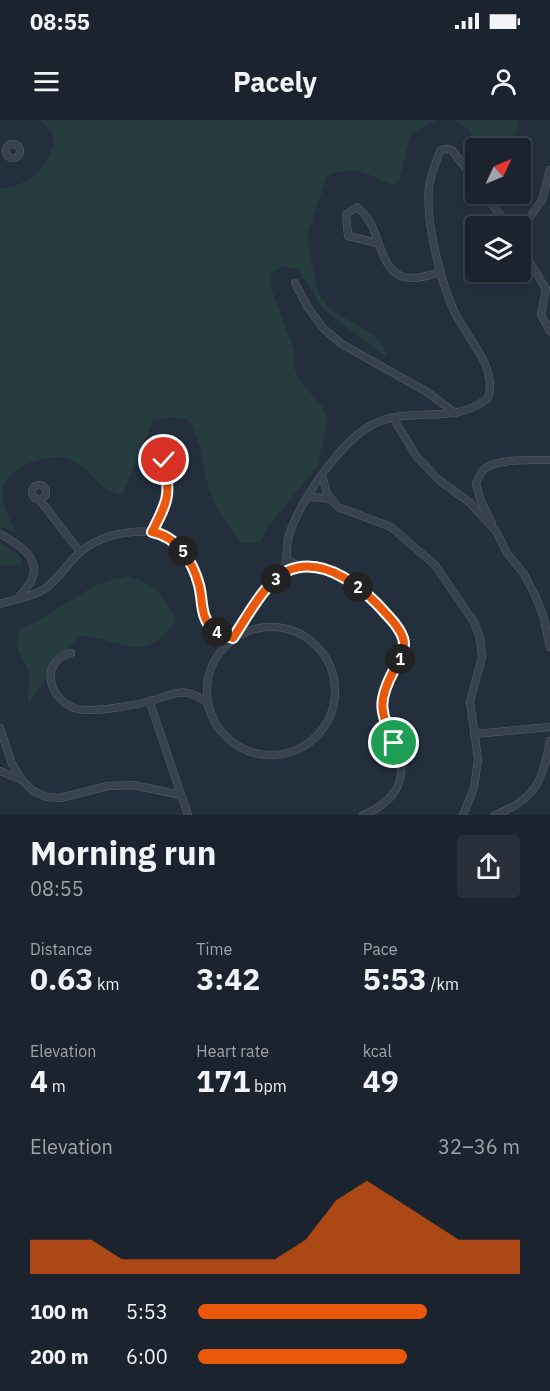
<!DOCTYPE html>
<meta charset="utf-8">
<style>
body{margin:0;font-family:"IBM Plex Sans",sans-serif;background:#282f3a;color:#f1f3f6;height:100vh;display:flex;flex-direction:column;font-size:22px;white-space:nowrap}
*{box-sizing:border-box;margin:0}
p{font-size:20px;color:#a0a4aa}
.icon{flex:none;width:33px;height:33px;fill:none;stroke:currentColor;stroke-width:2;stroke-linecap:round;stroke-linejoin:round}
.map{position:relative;height:695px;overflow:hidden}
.panel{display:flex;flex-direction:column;background:#1b232e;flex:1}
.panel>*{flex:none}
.needle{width:39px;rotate:46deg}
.controls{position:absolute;left:465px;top:18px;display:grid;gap:12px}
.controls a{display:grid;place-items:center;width:66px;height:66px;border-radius:6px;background:#1b232e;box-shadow:0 3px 9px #0003,0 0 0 2px #39404a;font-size:30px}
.pin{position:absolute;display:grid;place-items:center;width:51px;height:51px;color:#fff;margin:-26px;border:3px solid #fff;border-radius:50%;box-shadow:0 2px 6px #0007}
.km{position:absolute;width:30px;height:30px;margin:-15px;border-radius:50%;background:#222;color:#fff;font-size:16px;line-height:30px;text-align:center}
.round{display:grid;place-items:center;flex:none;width:63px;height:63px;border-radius:6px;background:#282f3a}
.head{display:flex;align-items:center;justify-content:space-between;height:102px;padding:0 30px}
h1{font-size:33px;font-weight:800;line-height:45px}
.figures{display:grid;grid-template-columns:repeat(3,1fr);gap:9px;height:102px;padding:6px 30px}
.figures div{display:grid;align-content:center}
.figures b{font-size:30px;font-weight:800}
.figures small{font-size:16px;font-weight:400}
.figures p{font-size:16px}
.chart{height:168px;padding:12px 30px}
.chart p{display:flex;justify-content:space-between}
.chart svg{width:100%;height:108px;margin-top:6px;fill:#ea580c;opacity:.7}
ul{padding:0 30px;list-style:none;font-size:20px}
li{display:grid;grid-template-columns:96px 72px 1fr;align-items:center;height:45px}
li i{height:15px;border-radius:8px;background:#ea580c}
.status{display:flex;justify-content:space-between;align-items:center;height:42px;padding:0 30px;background:#1b232e;direction:ltr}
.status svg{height:16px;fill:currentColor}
header{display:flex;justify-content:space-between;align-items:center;height:78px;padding:0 30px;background:#1b232e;font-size:27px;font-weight:800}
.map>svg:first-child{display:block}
</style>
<div class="status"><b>08:55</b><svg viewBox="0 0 49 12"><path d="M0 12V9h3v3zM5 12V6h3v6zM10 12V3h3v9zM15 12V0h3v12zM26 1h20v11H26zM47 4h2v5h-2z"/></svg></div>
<header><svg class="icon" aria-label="menu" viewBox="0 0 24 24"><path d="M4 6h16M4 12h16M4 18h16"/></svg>Pacely<svg class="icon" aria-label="person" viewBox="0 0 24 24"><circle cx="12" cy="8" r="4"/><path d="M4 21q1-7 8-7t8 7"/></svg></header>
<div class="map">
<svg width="550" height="695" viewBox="0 0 550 695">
<rect width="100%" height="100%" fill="#242f3e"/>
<g fill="#263c3f">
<path d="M 39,0 L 437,0 L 411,13 L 399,61 L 393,65 C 365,54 356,44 327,56 L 307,117 L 316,164 L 321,178 L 333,191 L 373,215 L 384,227 L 387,238 L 323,189 L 299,150 L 283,146 L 270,154 L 272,171 L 294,230 L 293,245 L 300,261 L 321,285 L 328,300 L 317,347 L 267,408 L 260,422 L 242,423 C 231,410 220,396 213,380 C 201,352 206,326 187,299 L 170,297 L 153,300 L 122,375 C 117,373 110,372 105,368 C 93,358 85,345 69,339 C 50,332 8,346 3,368 C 0,383 10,398 15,412 L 0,407 L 0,69 C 26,65 40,56 51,32 C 54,26 55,20 52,14 C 49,8 43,4 39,0 Z"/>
<polygon points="454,0 519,0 511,28 482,28 467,8"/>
<polygon points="0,423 19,435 22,442 20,445 0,446"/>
<path d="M 126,456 C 158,465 160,473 177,500 C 141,548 124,518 78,516 L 28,584 L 29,552 L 16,526 L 20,509 L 34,503 L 96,465 Z"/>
</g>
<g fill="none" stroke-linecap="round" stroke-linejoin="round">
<defs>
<g id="street">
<circle cx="13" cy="31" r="7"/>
<polyline points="484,74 509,106"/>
<polyline points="507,104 530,97 542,80 550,50"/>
<path d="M 377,123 L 348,116 L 346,94 L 357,87 C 363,92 368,98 372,106 C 381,124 384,159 413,158 C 422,158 432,154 441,152"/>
<polyline points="520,126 546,169 541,195 550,211"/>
<polyline points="295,163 307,186 322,207 340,223 427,272 455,293"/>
<polyline points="393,298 417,337 439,360 469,382 496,411 507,433 524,454 535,475 543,495 550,527"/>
<polyline points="322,355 327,374 338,387 391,407 435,445 474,502 480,518 482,537 470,582 478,639 474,668 463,695"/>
<circle cx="39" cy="372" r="7"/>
<polyline points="309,377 325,378 332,380"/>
<polyline points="39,379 80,432"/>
<path d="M 492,403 L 480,379 L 476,363 C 478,360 480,353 483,350 C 496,338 533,340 550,340"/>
<path d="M 152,412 C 158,400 168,387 169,373 C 170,358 164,345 165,330"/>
<path d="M 0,414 C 17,423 43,439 31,461 C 28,467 23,472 19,477"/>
<path d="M 286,438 C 298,450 313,445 328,451 C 354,461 380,482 396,504 C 417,535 384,551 382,580 C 380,612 415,639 395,671 C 387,683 377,689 363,695"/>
<path d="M 0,484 C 15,479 34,477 47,467 C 59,458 67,444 78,434 C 99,414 147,403 171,420 C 186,431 196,449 199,466 C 202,482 200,497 212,509 C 218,514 226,516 233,518 C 244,502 255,485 267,469 C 273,462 280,455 284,447 C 288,437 286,425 289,415 C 300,381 339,324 370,306 C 408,284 453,307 488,278 C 498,248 469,221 456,195 C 441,165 425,100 429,66 C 431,54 436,42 440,31 L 445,29 L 452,30 L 476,62"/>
<circle cx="271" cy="571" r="64"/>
<path d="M 71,533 C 38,542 49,581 77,589 C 92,593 136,585 151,581 C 176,573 184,566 208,583"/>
<polyline points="152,580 151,586 188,695"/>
<polyline points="0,608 12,644 22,660"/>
<polyline points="474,614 550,607"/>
<polyline points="0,651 22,660 33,671 47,677 60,678 108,666 133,665 181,675"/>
<path d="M 495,695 C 536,679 542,662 550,621"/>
</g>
</defs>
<use href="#street" stroke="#565f6c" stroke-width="8"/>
<use href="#street" stroke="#38414e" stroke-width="7"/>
</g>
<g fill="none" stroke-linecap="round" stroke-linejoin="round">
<defs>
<path id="route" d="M 164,340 C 171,375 168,381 152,412 C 177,416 193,442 199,465 C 203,480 200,496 212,509 C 218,514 226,516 233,518 C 245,500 267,459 287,451 C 325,434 366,470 389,497 C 395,503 404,515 404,524 C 404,533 398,542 394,550 C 377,582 380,590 394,623"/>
</defs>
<use href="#route" stroke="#fff" stroke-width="12"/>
<use href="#route" stroke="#ea580c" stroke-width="8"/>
</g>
</svg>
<div class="controls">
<a><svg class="needle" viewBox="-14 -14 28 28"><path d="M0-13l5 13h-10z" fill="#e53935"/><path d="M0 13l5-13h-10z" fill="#a0a4aa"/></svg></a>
<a><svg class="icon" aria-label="layers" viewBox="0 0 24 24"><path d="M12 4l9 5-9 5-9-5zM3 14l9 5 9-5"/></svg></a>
</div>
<div class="pin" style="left:394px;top:623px;background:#1e9e55"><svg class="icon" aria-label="arrive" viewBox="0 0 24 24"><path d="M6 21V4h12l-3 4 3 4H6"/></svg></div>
<div class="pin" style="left:164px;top:340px;background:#d93025"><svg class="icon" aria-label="check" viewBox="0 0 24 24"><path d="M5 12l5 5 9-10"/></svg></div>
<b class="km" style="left:400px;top:539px">1</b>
<b class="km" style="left:358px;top:467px">2</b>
<b class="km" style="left:276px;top:459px">3</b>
<b class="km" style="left:217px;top:512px">4</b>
<b class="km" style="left:183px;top:431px">5</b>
</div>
<section class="panel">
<div class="head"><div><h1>Morning run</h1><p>08:55</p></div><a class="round"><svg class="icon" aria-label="share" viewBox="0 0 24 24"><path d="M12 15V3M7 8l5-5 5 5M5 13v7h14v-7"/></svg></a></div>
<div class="figures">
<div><p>Distance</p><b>0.63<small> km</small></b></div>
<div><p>Time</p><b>3:42</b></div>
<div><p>Pace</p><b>5:53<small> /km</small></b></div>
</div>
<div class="figures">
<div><p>Elevation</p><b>4<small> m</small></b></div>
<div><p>Heart rate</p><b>171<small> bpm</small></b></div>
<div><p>kcal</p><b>49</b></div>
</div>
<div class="chart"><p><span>Elevation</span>32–36 m</p>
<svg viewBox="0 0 160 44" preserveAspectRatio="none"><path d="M0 44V30L10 30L20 30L30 38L40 38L50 38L60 38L70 38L80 38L90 30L100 14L110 6L120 14L130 22L140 30L150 30L160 30V44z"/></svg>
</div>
<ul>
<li><b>100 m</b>5:53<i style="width:71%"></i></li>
<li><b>200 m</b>6:00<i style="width:65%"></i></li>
</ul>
</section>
